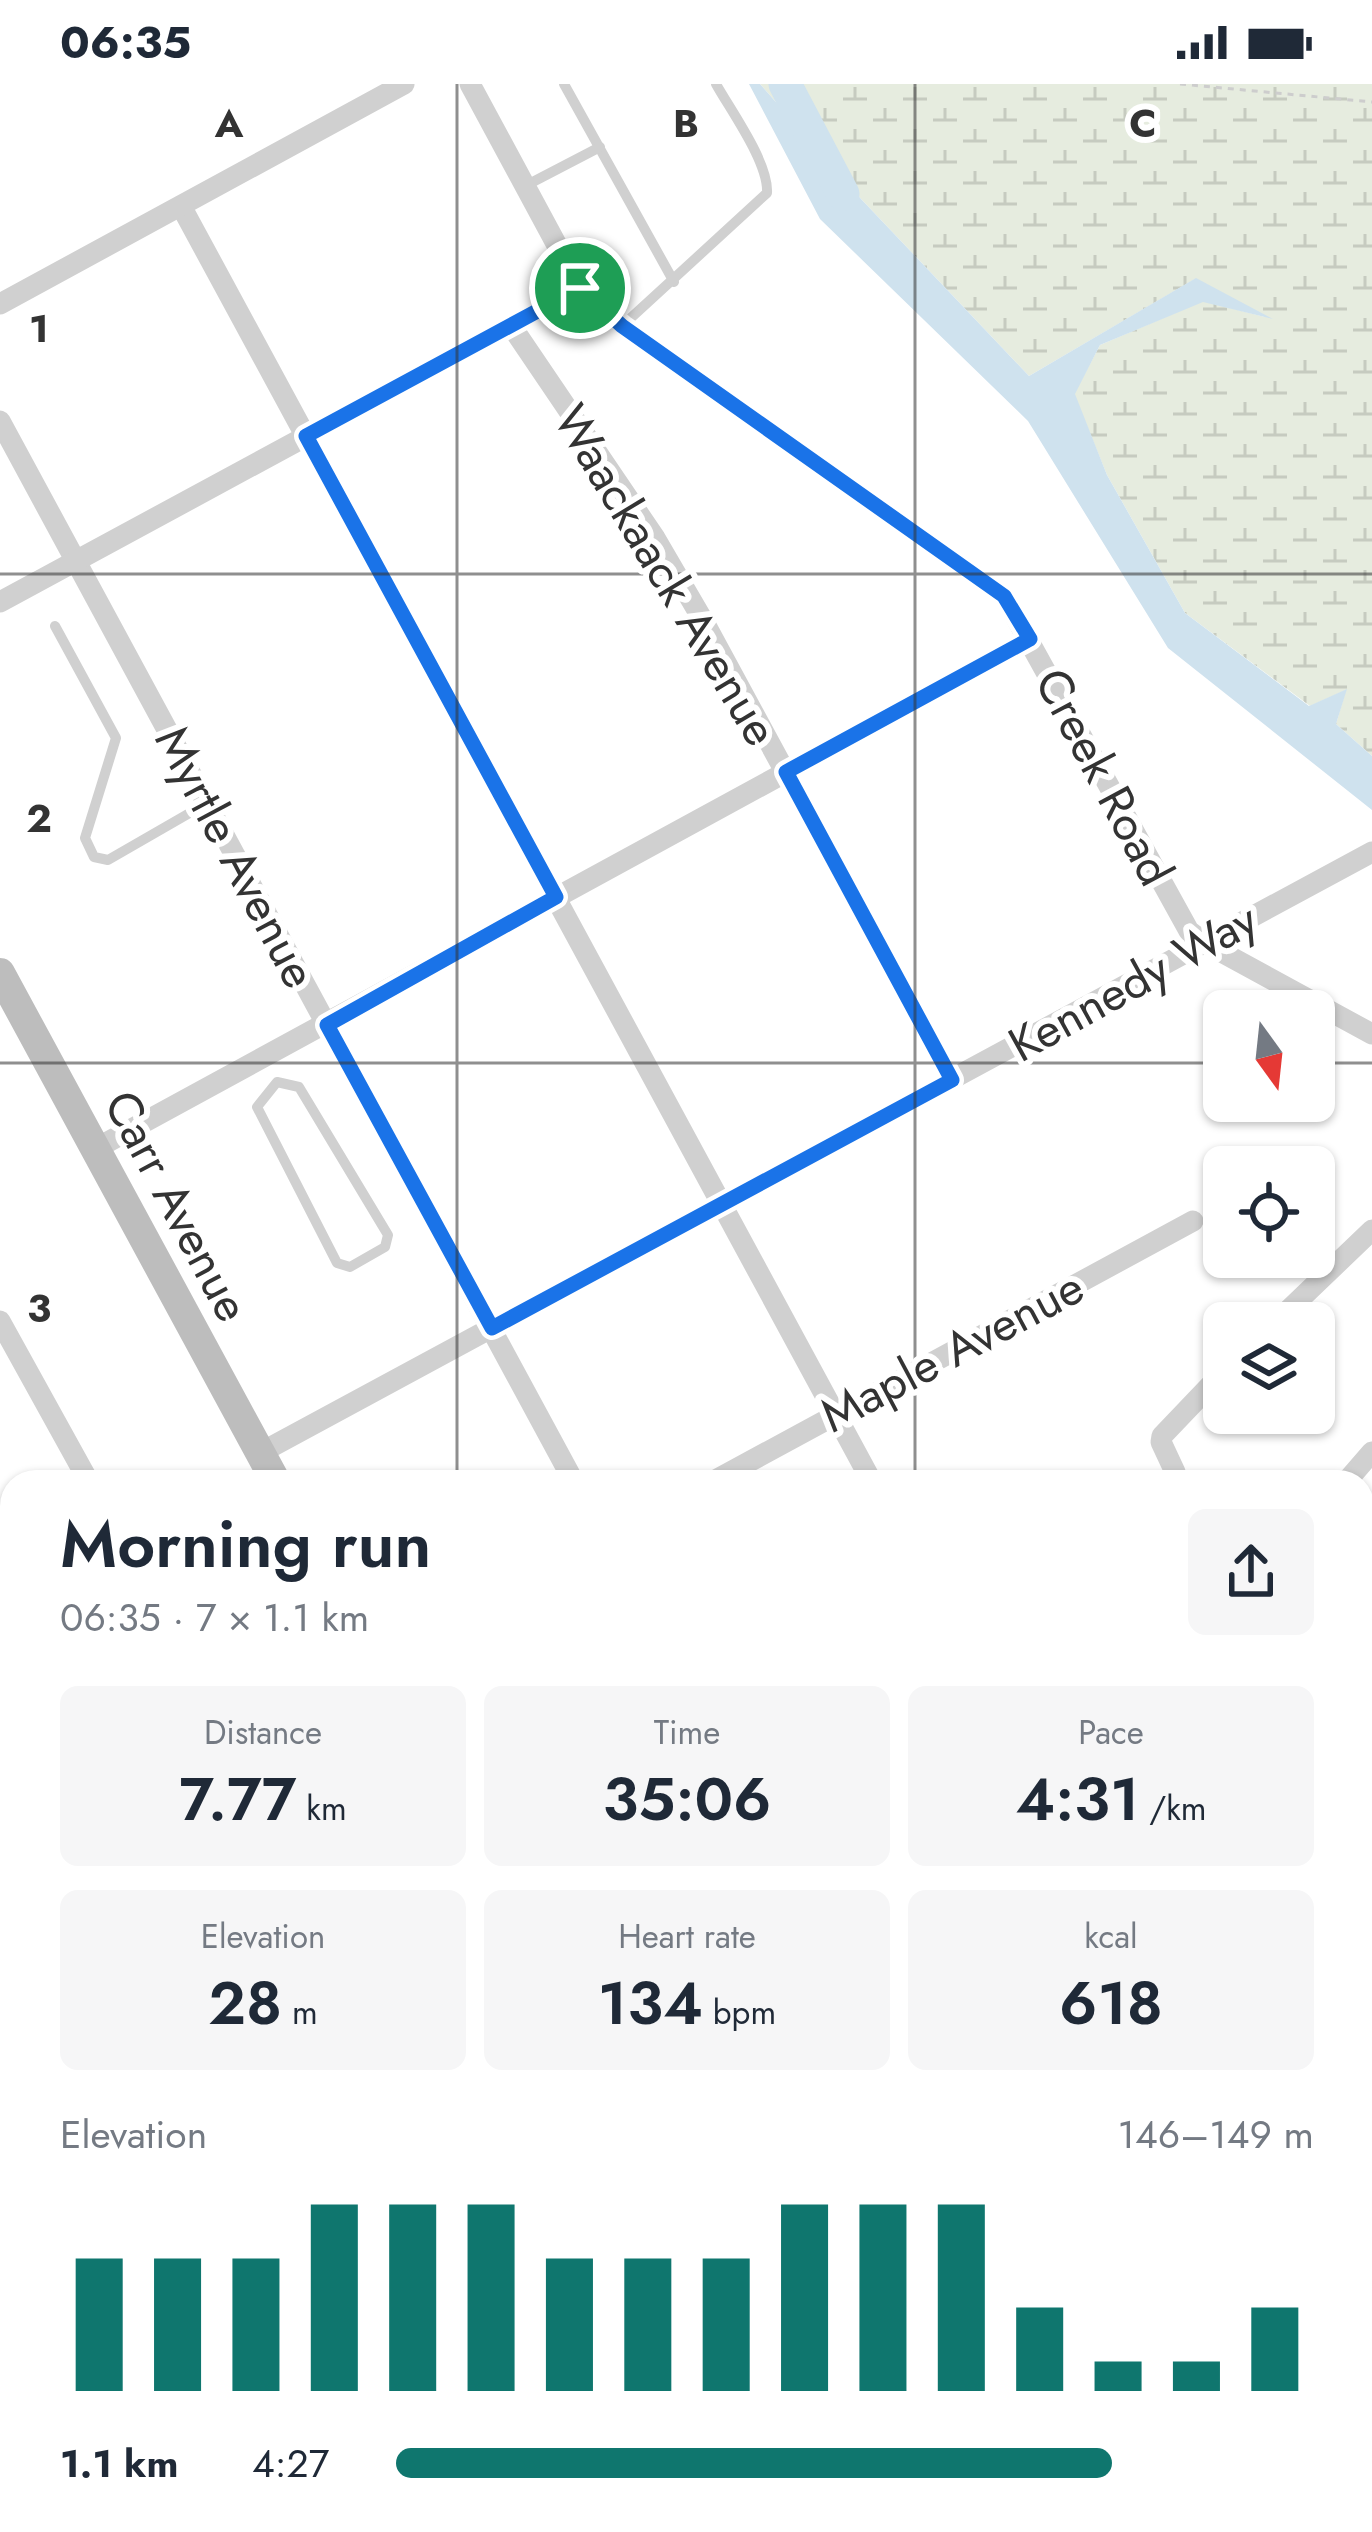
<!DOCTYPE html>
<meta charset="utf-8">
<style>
body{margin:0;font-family:Jost,sans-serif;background:#f6f6f7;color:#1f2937;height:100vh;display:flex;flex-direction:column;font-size:45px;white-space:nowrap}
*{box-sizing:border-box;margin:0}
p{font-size:39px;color:#747a83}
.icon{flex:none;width:66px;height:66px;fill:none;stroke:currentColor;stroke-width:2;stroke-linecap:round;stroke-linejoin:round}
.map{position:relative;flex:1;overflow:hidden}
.drawer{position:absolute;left:0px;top:1386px;width:1374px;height:1062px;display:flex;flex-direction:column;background:#fff;border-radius:36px 36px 0 0;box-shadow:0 3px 9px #0004}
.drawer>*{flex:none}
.needle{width:78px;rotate:165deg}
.fabs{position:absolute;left:1203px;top:906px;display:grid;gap:24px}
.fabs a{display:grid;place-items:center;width:132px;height:132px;border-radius:18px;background:#fff;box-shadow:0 3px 9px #0004;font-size:60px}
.pin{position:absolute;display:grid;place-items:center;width:102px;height:102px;color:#fff;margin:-51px;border:6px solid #fff;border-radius:50%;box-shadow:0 3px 12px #0007}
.round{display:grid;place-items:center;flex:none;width:126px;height:126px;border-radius:18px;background:#f6f6f7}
.overview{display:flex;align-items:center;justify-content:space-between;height:204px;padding:0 60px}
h1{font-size:66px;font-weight:600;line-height:90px}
.metrics{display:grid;grid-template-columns:repeat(3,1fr);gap:18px;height:204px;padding:12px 60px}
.metrics div{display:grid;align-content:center;border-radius:18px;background:#f6f6f7;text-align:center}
.metrics b{font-size:60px;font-weight:600}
.metrics small{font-size:33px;font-weight:400}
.metrics p{font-size:33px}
.chart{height:336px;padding:24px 60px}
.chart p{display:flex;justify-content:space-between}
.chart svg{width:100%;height:216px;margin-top:12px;stroke:#0f766e;stroke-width:6}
ul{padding:0 60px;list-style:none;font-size:39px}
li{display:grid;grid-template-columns:192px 144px 1fr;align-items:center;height:90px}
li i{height:30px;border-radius:15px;background:#0f766e}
.status{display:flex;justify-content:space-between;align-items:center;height:84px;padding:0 60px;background:#fff;direction:ltr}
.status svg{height:33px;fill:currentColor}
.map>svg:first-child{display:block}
</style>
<div class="status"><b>06:35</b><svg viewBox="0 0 49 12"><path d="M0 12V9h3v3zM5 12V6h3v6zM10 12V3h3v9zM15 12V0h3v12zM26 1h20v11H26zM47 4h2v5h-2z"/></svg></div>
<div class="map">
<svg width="1372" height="2448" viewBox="0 0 1372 2448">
<defs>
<pattern id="wetland-marsh" width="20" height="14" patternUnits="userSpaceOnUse" patternTransform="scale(3)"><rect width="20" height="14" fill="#e6ecdf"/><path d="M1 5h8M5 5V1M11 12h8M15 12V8" fill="none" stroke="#c6cbc0"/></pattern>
</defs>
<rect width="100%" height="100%" fill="#fff"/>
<polygon fill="url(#wetland-marsh)" points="760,0 1372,0 1372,672 1336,640 1346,606 1310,622 1185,529 1107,391 1074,310 1100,261 1203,217 1265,233 1195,195 1029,292 862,116"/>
<polygon fill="#cfe2ee" points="749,0 760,0 862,116 1029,292 1196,194 1273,235 1203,218 1100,261 1075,310 1107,391 1185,529 1309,622 1347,605 1336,640 1372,672 1372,726 1168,564 1028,337 820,135"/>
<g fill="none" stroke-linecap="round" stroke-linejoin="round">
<polyline stroke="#cfe2ee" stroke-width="33" points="785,0 843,110"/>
<polyline stroke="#cdcdcd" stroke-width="3" stroke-dasharray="6 6" stroke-linecap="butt" points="1180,0 1372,18"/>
<g stroke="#d0d0d0" stroke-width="10">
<polyline points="564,0 674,198"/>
<polyline points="525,102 600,63"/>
<path d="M 622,242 L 767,109 C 769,79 731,27 716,0"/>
<polyline points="55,542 116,654 85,754 94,773 108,776 207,719"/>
<polygon points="277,998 299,1003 388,1151 385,1163 350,1183 337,1179 257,1023"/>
</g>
<g stroke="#d0d0d0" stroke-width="21">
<polyline points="470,0 580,204 607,231 1004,512 1189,847 1205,859 1372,950"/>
<polyline points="181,122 872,1398"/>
<polyline points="0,220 404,0"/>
<polyline points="512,243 655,454 704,538 952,996"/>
<polyline points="0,337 574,1398"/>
<polyline points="0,518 580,204"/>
<polyline points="95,1065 1030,555"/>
<polyline points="0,1237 89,1398"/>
<polyline points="1275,1239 1372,1146"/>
<polyline points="260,1369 1372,768"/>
<polyline points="712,1398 1193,1137"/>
<polyline points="1170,1398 1175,1388 1161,1358 1162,1352 1224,1287"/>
<polyline points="1346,1398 1372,1368"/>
<polyline points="0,1493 12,1515"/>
<polyline points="1362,1541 1372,1550"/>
<polyline points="0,1606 12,1595"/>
<polyline points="1362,1789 1372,1774"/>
<polyline points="0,1869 12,1862"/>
<polyline points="0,1915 12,1939"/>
<polyline points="1362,2059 1372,2049"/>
<polyline points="0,2265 12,2265"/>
<polyline points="1362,2415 1372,2421"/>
<polyline points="587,2436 594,2448"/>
<polyline points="1076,2436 1083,2448"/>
<polyline points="167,2448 180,2436"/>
<polyline points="280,2448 285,2436"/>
<polyline points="507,2448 512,2436"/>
<polyline points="1125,2448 1147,2436"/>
</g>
<g stroke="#bdbdbd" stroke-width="30">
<polyline points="0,889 276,1398"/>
<polyline points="837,2436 843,2448"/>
</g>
</g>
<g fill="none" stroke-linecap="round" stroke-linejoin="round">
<defs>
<polygon id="route" points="580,204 622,242 1004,512 1030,555 786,688 952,996 492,1244 327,941 556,813 306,352"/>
</defs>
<use href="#route" stroke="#fff" stroke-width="24"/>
<use href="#route" stroke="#1a73e8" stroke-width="15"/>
</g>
<path fill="none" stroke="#333" stroke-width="3" stroke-opacity="0.55" d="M 457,0 L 457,1398M 915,0 L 915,1398M 0,490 L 1372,490M 0,979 L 1224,979M 1314,979 L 1372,979M 0,1469 L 12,1469M 1362,1469 L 1372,1469M 0,1958 L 12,1958M 1362,1958 L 1372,1958M 457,2436 L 457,2448M 915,2436 L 915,2448"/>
<g text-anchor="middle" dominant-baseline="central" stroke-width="12" stroke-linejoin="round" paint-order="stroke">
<g font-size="48" fill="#333" stroke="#fff">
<text transform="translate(666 491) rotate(59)">Waackaack Avenue</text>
<text transform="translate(1104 693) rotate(62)">Creek Road</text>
<text transform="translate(236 773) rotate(62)">Myrtle Avenue</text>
<text transform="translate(1133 898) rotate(-29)">Kennedy Way</text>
<text transform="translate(177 1122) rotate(62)">Carr Avenue</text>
<text transform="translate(952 1267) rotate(-28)">Maple Avenue</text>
</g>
</g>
<g font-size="39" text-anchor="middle" font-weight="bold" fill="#333" stroke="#fff" stroke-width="12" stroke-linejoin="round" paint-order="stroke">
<text x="229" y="53">A</text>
<text x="686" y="53">B</text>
<text x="1143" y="53">C</text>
<text x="39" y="258">1</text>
<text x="39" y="748">2</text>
<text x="39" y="1238">3</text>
</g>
</svg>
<div class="fabs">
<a><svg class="needle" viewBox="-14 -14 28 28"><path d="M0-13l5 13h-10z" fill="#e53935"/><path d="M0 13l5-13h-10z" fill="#747a83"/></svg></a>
<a><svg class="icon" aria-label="locate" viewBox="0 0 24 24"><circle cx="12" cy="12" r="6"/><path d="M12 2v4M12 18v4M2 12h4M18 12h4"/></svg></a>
<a><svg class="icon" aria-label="layers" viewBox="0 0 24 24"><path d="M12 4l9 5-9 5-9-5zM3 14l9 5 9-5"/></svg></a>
</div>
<div class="pin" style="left:580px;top:204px;background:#1e9e55"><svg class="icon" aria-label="arrive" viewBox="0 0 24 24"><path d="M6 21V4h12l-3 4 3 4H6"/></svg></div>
<section class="drawer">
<div class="overview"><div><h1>Morning run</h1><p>06:35 · 7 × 1.1 km</p></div><a class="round"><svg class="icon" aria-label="share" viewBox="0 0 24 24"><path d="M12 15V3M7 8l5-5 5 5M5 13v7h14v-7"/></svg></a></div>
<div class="metrics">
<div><p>Distance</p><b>7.77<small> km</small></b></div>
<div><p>Time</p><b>35:06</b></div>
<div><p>Pace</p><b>4:31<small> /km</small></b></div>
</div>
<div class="metrics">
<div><p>Elevation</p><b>28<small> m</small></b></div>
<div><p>Heart rate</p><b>134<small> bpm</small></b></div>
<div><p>kcal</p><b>618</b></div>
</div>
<div class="chart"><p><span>Elevation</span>146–149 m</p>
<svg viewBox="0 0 160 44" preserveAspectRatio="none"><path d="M5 44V17M15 44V17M25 44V17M35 44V6M45 44V6M55 44V6M65 44V17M75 44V17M85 44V17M95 44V6M105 44V6M115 44V6M125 44V27M135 44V38M145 44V38M155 44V27"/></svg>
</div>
<ul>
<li><b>1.1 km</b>4:27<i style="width:78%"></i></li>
</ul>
</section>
</div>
